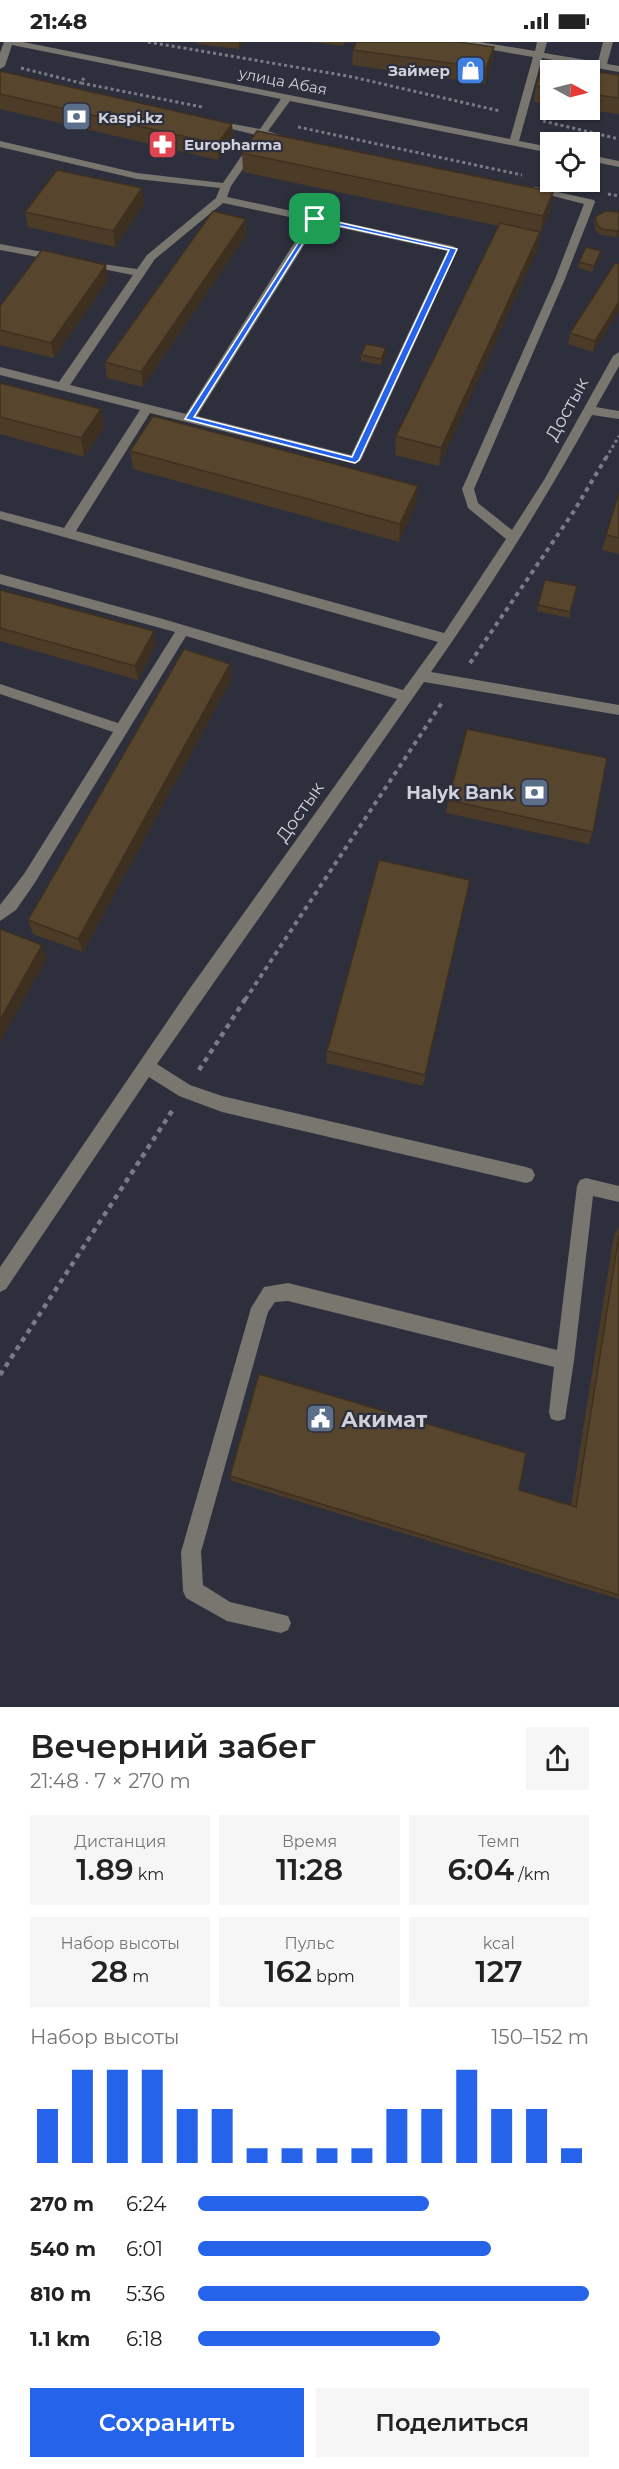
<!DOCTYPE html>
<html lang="ru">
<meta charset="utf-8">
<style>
body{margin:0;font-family:Montserrat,sans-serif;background:#f6f6f6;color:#222;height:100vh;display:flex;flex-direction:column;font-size:22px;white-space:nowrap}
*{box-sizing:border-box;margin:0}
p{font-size:20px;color:#767676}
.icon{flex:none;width:33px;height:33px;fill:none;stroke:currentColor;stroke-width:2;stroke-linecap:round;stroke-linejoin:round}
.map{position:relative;height:1665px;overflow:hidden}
.details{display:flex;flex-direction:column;background:#fff;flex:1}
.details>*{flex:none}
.needle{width:39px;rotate:97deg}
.fabs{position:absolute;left:540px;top:18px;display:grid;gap:12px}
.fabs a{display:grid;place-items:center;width:60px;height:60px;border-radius:0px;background:#fff;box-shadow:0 2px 4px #0004;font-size:30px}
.pin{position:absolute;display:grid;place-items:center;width:51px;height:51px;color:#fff;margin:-26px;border-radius:12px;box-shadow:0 3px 9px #0006}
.round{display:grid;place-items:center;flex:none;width:63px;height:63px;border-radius:0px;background:#f6f6f6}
.headline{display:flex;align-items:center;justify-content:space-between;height:102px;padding:0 30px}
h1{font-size:33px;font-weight:600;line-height:45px}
.figures{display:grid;grid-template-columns:repeat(3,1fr);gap:9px;height:102px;padding:6px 30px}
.figures div{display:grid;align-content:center;border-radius:0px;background:#f6f6f6;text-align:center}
.figures b{font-size:30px;font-weight:600}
.figures small{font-size:16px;font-weight:400}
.figures p{font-size:16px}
.chart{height:168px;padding:12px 30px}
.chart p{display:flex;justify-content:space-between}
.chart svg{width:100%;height:108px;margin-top:6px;stroke:#2563eb;stroke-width:6}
.button{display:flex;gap:12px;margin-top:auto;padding:12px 30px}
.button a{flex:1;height:69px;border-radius:0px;background:#2563eb;color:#fff;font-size:24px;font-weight:600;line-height:69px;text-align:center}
.button a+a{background:#f6f6f6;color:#222}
ul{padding:0 30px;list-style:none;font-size:20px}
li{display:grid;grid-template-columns:96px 72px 1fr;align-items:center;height:45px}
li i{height:15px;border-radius:8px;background:#2563eb}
.status{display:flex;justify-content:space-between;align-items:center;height:42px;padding:0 30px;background:#fff;direction:ltr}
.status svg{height:16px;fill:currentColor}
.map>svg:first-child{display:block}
</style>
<div class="status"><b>21:48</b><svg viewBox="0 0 49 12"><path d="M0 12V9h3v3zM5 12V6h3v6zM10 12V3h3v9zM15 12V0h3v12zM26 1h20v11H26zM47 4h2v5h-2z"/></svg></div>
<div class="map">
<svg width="619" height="1665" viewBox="0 0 619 1665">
<rect width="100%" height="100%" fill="#2d2f3c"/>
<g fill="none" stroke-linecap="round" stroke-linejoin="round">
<g stroke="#797b86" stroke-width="3" stroke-dasharray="3 3" stroke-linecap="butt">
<polyline points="148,0 348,34 500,69"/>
<polyline points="21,26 81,41"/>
<polyline points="84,36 81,41 202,65"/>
<polyline points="543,79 619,97"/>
<polyline points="298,85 522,133"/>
<polyline points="608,152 619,154"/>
<polyline points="606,416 619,394"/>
</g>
<g stroke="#797b86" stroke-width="4" stroke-dasharray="4.5 4.5" stroke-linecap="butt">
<polyline points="470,621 574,469 607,414"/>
<polyline points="245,958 443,659"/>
</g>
<g stroke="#797b86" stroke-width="4.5" stroke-dasharray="5 5" stroke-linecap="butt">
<polyline points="199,1028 246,956"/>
<polyline points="0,1333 172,1069"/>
</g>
<g fill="#797670" fill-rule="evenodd">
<path d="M 4,0 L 23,0 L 510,97 L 533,15 L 464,3 L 459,0 L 480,0 L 535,9 L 537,0 L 547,0 L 544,11 L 598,20 L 603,0 L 613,0 L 607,22 L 619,24 L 619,30 L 542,16 L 519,99 L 550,105 L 550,111 L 290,59 L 268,89 L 285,95 L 280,98 L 265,95 L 231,144 L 227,155 L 453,204 L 458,207 L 361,418 L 355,422 L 150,371 L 76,489 L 444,591 L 506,497 L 468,466 L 462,447 L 555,237 L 584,162 L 530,148 L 535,145 L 594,158 L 595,160 L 565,237 L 474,447 L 478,461 L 512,488 L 544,438 L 613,314 L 619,310 L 619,324 L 596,365 L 619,369 L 619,377 L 592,373 C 543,462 489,547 431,630 L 619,663 L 619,673 L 424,640 L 157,1022 L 190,1043 L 222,1054 L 526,1125 L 532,1127 L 535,1133 L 532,1139 L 526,1141 L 222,1070 L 179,1054 L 149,1035 L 6,1247 L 0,1250 L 0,1225 L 188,949 L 397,657 L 186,594 L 34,842 L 16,868 L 0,879 L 0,863 L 24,832 L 113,690 L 0,652 L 0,642 L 118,681 L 175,590 L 0,542 L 0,532 L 163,577 L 403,648 L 438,600 L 0,477 L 0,469 L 64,486 L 140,368 L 0,333 L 0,325 L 59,340 L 133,233 L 82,223 L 82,219 L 137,227 L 147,213 L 216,156 L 220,146 L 137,137 L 0,105 L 0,99 L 137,131 L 223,141 L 256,93 L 211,82 L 211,78 L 260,87 L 281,57 L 12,3 L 5,24 L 0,27 L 0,11 ZM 223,161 L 308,179 L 186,372 L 70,343 L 155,217 ZM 318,181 L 447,209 L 351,413 L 197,374 Z"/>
<polygon points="590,113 619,119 619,125 590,119"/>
<polygon points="0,202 59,213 64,216 59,219 0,208"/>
<polygon points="586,1136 619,1144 619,1160 593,1154 574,1319 565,1377 558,1379 551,1377 549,1370 554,1325 288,1259 275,1260 268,1270 201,1510 203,1543 230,1560 288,1574 291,1581 288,1588 281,1591 227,1579 186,1556 183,1549 181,1510 251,1266 264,1245 288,1241 557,1308 577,1144 580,1138"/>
</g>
</g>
<g fill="#4c3b27">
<polygon points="197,0 243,0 239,7 197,2"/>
<polygon points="312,0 345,0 343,4"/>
<polygon points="494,5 492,20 485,42 352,23 353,8"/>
<polygon points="550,28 550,62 534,60 536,44"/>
<polygon points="0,29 232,82 233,97 218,118 0,67"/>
<polygon points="590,29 619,33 619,72 589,68"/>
<polygon points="242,111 553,150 550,169 540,192 537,208 439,424 395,413 396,394 499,184 243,130"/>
<polygon points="144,162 115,205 28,185 25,170"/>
<polygon points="605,169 619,194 616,195 601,193 596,189 594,181 595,175"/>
<polygon points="246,177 246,193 143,345 107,336 105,320"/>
<polygon points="601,209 600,215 592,230 578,226 579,220"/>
<polygon points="619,222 619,268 593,310 568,302 570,291"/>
<polygon points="108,238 54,316 0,303 0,264"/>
<polygon points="386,306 386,312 381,323 361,319 361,313"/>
<polygon points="0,341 104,385 84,415 0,392"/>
<polygon points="130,409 418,444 416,462 399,500 133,427"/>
<polygon points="619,451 619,512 602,508"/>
<polygon points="577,544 569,576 537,569 538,563"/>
<polygon points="0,548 154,589 156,603 138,638 0,599"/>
<polygon points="230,622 231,638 83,910 33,892 28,878"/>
<polygon points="448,758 593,790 589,802 446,771"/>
<polygon points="467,853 423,1044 326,1021 327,1009"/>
<polygon points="619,1185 619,1557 232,1439 230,1434 519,1448 571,1463 614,1193"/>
</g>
<g fill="#3e3020">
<polygon points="239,0 243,0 239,7"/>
<polygon points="494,5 492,20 485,42 486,26"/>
<polygon points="232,82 233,97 218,118 217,102"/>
<polygon points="142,146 144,162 115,205 113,189"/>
<polygon points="553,150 550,169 540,193 543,174"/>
<polygon points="246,177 246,193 143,345 141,330"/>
<polygon points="619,188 619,194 616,195 617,189"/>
<polygon points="540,190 537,208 439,424 441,406"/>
<polygon points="601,209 600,215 592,230 594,224"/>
<polygon points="106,223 108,238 54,316 51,301"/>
<polygon points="619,260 619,268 593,310 595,299"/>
<polygon points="386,306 386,312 381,323 381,317"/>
<polygon points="101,367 104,385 84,415 81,396"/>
<polygon points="418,444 416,462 399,500 400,482"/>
<polygon points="154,589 156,603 138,638 135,624"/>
<polygon points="230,622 231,638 83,910 78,897"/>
<polygon points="42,903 47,916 0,1001 0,978"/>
</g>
<g fill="#58452d" stroke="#3e3020" stroke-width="1.5">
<polygon points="356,0 458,0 494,5 486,26 353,8"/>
<polygon points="543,23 586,28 550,28 550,46 536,44"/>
<polygon points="0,29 232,82 217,102 0,52"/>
<polygon points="590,29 619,33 619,56 590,52"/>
<polygon points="257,89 553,150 543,174 242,111"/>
<polygon points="57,128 142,146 113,189 25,170"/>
<polygon points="213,169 246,177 141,330 105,320"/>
<polygon points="605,169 619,170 619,188 617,189 602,187 597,183 595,175"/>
<polygon points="500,181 540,190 441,406 396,394"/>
<polygon points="586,205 601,209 594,224 579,220"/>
<polygon points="42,208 106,223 51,301 0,288 0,264"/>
<polygon points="615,221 619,222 619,260 595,299 570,291"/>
<polygon points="366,302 386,306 381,317 361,313"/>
<polygon points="0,341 101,367 81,396 0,375"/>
<polygon points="153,374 418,444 400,482 130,409"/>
<polygon points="619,451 619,496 606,493"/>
<polygon points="545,538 577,544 570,570 538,563"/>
<polygon points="0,548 154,589 135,624 0,586"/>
<polygon points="184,607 230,622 78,897 28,878"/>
<polygon points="467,687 607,716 593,790 448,758"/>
<polygon points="379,818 470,838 425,1033 327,1009"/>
<polygon points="0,887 42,903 0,978"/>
<polygon points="619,1193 619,1553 230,1434 259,1332 526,1411 519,1448 576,1465"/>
</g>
<path fill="#2563eb" stroke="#fff" stroke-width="1.5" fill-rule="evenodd" d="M 315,175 L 457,207 L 359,418 L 355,421 L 185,377 ZM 317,179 L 449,208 L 352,415 L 194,375 Z"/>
<defs>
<symbol id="shop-square" viewBox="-11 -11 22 22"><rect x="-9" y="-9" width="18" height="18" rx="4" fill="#3f7fe0" stroke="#2d2f3c"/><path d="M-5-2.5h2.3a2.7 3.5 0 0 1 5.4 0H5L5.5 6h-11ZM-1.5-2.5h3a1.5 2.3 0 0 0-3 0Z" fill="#fff"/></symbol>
<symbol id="bank-square" viewBox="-11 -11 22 22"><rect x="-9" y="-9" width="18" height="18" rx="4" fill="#5c6f8a" stroke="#2d2f3c"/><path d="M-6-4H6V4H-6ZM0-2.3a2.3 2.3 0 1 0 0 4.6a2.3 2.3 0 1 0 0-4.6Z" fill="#fff"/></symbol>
<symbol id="pharmacy-square" viewBox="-11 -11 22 22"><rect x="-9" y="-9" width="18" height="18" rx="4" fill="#e0444e" stroke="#2d2f3c"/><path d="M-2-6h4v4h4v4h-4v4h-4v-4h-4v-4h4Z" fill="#fff"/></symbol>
<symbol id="civic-square" viewBox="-11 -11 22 22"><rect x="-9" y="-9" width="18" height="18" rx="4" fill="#5c6f8a" stroke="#2d2f3c"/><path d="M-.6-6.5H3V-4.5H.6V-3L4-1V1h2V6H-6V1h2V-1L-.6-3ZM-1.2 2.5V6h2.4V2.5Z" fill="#fff"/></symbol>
</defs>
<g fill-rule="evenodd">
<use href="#shop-square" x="454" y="12" width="33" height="33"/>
<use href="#bank-square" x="60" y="58" width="33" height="33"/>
<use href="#pharmacy-square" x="146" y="86" width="33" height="33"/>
<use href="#bank-square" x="518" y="734" width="33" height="33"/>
<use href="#civic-square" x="304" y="1360" width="33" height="33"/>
</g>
<g text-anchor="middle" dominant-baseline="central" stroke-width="4.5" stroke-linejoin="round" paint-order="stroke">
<g font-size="15" font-weight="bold" fill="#d0d2db" stroke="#2d2f3c" text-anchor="start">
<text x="450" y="28" text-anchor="end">Займер</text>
<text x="98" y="75">Kaspi.kz</text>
<text x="184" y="102">Europharma</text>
</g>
<g font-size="15" fill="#d0d2db" stroke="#2d2f3c">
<text transform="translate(283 39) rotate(11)">улица Абая</text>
</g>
<g font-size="18" fill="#d0d2db" stroke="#2d2f3c">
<text transform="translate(567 367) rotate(-61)">Достык</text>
<text transform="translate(300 770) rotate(-55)">Достык</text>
</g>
<g font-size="18" font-weight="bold" fill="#d0d2db" stroke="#2d2f3c" text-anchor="end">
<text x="514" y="751">Halyk Bank</text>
</g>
<g font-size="21" font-weight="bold" fill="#d0d2db" stroke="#2d2f3c" text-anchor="start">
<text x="341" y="1377">Акимат</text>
</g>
</g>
</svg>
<div class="fabs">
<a><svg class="needle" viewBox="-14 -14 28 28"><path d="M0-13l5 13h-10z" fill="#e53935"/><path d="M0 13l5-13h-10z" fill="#767676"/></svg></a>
<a><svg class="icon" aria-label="locate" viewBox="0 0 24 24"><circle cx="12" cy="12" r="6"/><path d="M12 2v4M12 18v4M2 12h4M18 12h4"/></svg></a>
</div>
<div class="pin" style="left:315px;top:177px;background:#1e9e55"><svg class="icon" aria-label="arrive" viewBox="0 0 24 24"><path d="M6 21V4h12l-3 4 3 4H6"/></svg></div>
</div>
<section class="details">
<div class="headline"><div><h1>Вечерний забег</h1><p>21:48 · 7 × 270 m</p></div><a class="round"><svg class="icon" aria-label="share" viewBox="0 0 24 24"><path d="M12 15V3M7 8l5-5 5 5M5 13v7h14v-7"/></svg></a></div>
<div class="figures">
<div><p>Дистанция</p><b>1.89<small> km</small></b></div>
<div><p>Время</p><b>11:28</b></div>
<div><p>Темп</p><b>6:04<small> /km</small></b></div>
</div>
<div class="figures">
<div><p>Набор высоты</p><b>28<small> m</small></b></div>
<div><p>Пульс</p><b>162<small> bpm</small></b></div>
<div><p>kcal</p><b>127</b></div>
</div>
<div class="chart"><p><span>Набор высоты</span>150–152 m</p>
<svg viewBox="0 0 160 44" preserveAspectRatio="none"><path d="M5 44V22M15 44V6M25 44V6M35 44V6M45 44V22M55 44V22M65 44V38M75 44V38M85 44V38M95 44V38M105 44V22M115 44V22M125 44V6M135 44V22M145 44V22M155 44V38"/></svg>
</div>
<ul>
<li><b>270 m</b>6:24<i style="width:59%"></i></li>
<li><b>540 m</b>6:01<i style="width:75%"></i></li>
<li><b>810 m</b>5:36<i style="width:100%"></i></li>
<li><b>1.1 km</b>6:18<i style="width:62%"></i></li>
</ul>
<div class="button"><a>Сохранить</a><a>Поделиться</a></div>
</section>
